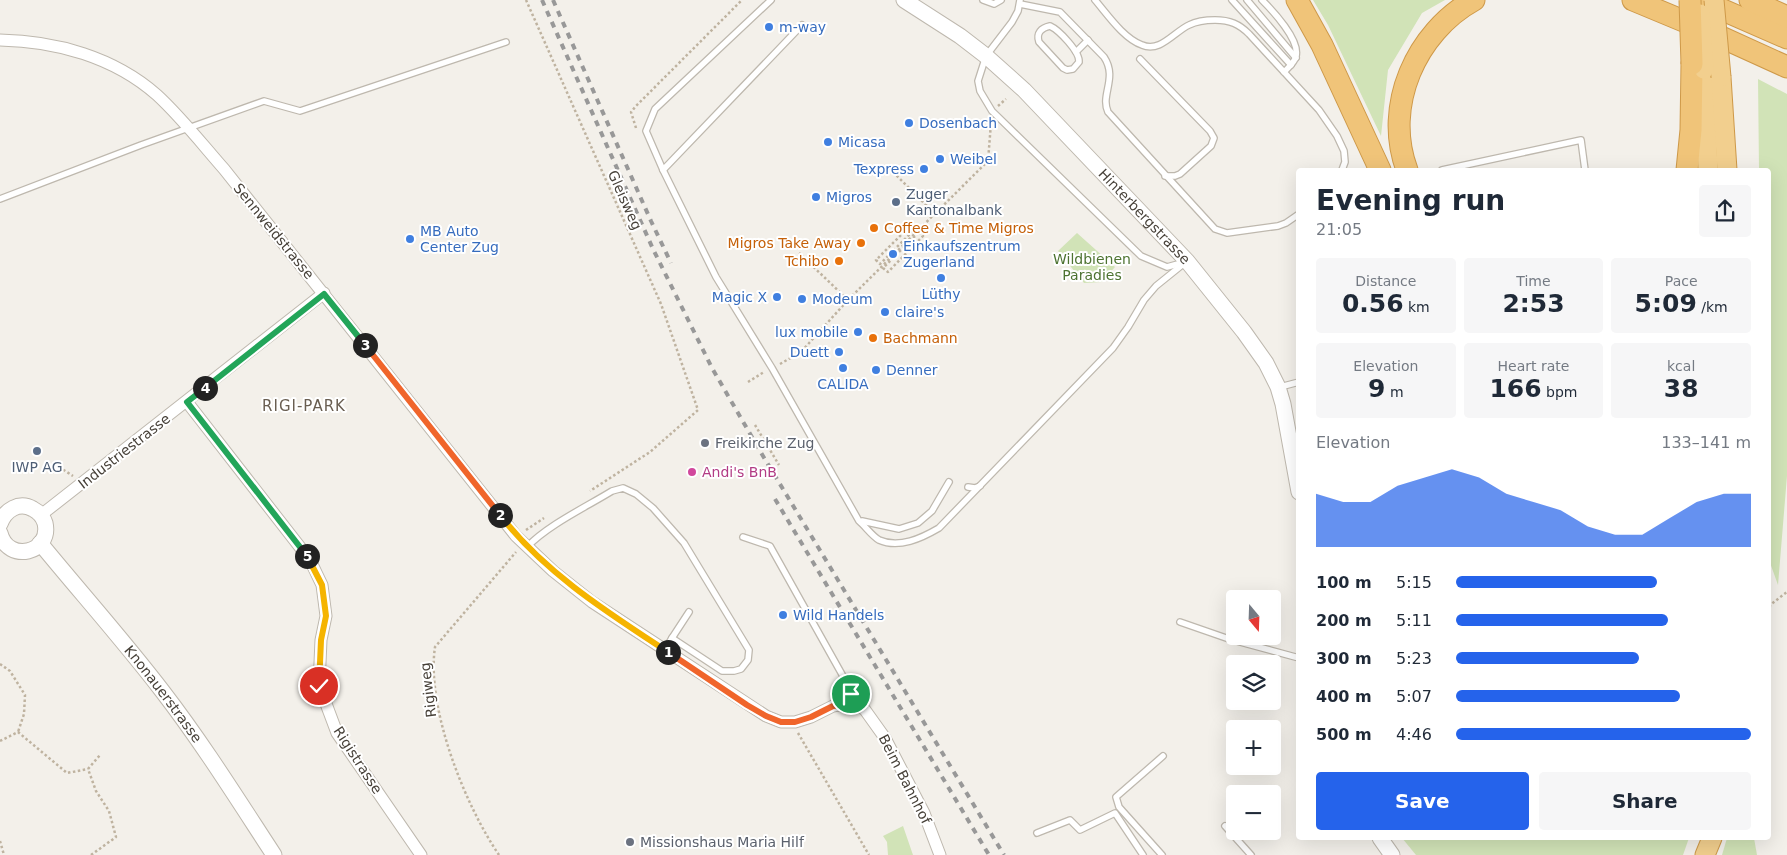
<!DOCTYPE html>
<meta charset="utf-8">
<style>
body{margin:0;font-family:"DejaVu Sans",sans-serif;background:#f6f6f7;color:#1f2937;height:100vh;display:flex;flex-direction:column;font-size:19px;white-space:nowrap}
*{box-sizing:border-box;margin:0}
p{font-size:16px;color:#747a83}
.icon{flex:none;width:28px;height:28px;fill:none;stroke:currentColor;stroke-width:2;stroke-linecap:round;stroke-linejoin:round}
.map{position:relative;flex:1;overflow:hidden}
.details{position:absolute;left:1296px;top:168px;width:475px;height:672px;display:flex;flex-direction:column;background:#fff;border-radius:5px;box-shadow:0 5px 20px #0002}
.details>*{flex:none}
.needle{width:32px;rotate:161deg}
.controls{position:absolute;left:1226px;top:590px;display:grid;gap:10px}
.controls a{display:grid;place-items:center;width:55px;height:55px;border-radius:5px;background:#fff;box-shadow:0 5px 20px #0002;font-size:25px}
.pin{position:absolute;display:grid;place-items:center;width:42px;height:42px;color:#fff;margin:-21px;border:2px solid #fff;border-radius:50%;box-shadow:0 1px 5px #0007}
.km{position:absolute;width:25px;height:25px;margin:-12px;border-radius:50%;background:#222;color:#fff;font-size:14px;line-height:25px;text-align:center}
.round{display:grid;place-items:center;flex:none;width:52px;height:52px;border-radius:5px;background:#f6f6f7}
.headline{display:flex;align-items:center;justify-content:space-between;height:85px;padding:0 20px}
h1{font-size:28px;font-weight:700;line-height:38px}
.stats{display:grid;grid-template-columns:repeat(3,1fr);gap:8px;height:85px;padding:5px 20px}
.stats div{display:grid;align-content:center;border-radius:5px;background:#f6f6f7;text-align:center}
.stats b{font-size:25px;font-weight:700}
.stats small{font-size:14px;font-weight:400}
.stats p{font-size:14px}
.chart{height:140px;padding:10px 20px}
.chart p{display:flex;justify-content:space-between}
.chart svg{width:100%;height:90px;margin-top:5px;fill:#2563eb;opacity:.7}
.cta{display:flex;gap:10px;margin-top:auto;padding:10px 20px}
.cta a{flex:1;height:58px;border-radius:5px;background:#2563eb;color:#fff;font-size:20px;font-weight:700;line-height:58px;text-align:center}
.cta a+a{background:#f6f6f7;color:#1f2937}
ul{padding:0 20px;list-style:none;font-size:16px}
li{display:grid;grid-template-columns:80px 60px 1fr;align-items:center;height:38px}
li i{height:12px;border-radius:6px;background:#2563eb}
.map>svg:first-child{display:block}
</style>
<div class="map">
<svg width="1787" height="855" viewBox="0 0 1787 855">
<rect width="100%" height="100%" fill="#f3f0ea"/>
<g fill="#d1e3b7">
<polygon points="1313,0 1445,0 1422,13 1388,70 1381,136 1328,25"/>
<polygon points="1758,79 1787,94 1787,476 1778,585 1769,560 1769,170 1759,170"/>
<polygon points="1077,233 1115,267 1102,282 1084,283 1058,251"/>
<polygon points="903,826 913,855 888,855 887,842 883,836"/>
<polygon points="1402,838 1689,838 1683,855 1416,855"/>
<polygon points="1727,838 1754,838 1757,855 1722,855"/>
</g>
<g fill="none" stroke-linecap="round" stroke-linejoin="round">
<defs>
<g id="service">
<path d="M 771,0 L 655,109 L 646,131 L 663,170 L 716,277 L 772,368 L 859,521 C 865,526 872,536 879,540 C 899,549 922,538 939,528 L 1113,348 L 1128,327 L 1144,300 L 1156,286 L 1187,261"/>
<polyline points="983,0 994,4 1001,0"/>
<polyline points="1020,0 1018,11 1012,22 986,56 978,81 980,91 992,111 1141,256 1167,267 1185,262"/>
<path d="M 1095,0 C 1107,14 1124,39 1142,45 C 1160,53 1174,32 1189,25 C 1197,21 1206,20 1215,20 C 1230,20 1239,24 1249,34 L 1319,110 L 1337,136 L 1344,151 L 1345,162 L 1342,170"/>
<polyline points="1232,0 1291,65"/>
<polyline points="1247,0 1296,58"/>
<path d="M 1262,0 C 1273,11 1300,40 1296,56 C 1295,62 1289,67 1284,72"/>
<path d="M 1020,4 L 1060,12 L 1104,57 C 1118,78 1100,95 1108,112 L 1215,229 L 1227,233 L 1278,226 L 1286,223 L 1299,214"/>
<path d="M 1050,26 C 1059,30 1080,52 1079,62 L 1073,69 L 1067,70 L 1063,68 L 1039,42 C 1036,33 1041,28 1050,26 Z"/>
<polyline points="1076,52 1088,40"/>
<polyline points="1140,59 1210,131 1214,138 1211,146 1180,174 1175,176 1165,176"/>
<polyline points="663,170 802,25"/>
<polyline points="1442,170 1581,140 1585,170"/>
<polyline points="0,199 141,145 264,101 300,111 506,42"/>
<polyline points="1280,387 1299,382"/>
<polyline points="968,487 975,488 980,486"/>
<polyline points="862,521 899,529 918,523 932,511 949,482"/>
<polyline points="743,537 770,546 844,678 851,694 852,704"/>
<path d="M 527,547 C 548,525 586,507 612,491 L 623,488 L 636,494 L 653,508 L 684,543 L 749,650 L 748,660 L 741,669 L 734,671 L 722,671 L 672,638 L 665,650"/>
<polyline points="1180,622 1229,639 1299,658"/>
<polyline points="672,638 689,612"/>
<polyline points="1225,826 1251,855"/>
<polyline points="1037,833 1070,820 1080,830 1115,813 1143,855"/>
<polyline points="1162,855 1119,807 1116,797 1163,756"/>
</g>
<g id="minor">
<path d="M 0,40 C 56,41 114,57 157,95 C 181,117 202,144 224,169 L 516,536 L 553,571 L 592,602 L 766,716 L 781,722 L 795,722 L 811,717 L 833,706 L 844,704 L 858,705 L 865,710 L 885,738 L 924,813 L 940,855"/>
<polyline points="187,402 310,560 322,585 326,616 321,640 319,685 337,733 421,855"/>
<polyline points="41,515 324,293"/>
</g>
<g id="tertiary">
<path id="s1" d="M 904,0 L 960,36 L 986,56 L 1024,90 L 1187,261 L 1244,332 L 1266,363 L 1278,387 L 1283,404 L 1299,492"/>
<path d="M 0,524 C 5,510 19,501 33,509 C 39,512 43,517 45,523 C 52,553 8,564 0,533"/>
<path id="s2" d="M 40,543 C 81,593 124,641 163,692 C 203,744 238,800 274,855"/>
<polyline points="1380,838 1392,855"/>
</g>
<g id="trunk">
<polyline points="1704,69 1708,170"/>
<polyline points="1721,77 1727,170"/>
<polyline points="1705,855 1712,838"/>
</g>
<g id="motorway">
<polyline points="1297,0 1322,45 1380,170"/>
<polyline points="1633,0 1710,32 1787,67"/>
<polyline points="1700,0 1787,38"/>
<polyline points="1750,0 1787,17"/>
<path d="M 1407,170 C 1383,106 1416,32 1474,0"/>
<polyline points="1687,170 1691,130 1692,64"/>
</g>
</defs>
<use href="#service" stroke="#beb8ae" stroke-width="8"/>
<use href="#minor" stroke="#beb8ae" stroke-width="13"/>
<use href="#tertiary" stroke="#beb8ae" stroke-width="17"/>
<use href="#trunk" stroke="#ce9949" stroke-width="21"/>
<use href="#motorway" stroke="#ce9949" stroke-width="23"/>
<g stroke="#bfb3a0" stroke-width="2.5" stroke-dasharray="2.5 2.5" stroke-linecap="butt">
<polyline points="526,0 661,304 698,410 650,452 590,491"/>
<polyline points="998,106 1006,99"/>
<polyline points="636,128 631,112 636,106 742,0"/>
<polyline points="886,165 934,213"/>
<polygon points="912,224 916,228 880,264 876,260"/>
<polygon points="919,232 923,236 888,272 883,268"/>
<polyline points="799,253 848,300"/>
<polyline points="780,364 801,352 848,300 988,161 991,123"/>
<polyline points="748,382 764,372"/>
<polyline points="755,425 779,465"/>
<polyline points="59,467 73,476"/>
<polyline points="526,530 544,518"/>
<polyline points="1769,617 1770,605 1787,592"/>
<polyline points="0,664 10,671 25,695 24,714 18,732"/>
<polyline points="798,733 869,855"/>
<polyline points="0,741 18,732 67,773 88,769"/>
<polyline points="0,841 4,855"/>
<polyline points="91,855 116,837 109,811 96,791 88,769 100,755"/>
<path d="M 499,855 C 465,805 426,708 435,647 L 516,552"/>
</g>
<use href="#service" stroke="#fff" stroke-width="5.5"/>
<use href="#minor" stroke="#fff" stroke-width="11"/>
<use href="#tertiary" stroke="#fff" stroke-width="15"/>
<use href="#trunk" stroke="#f2cf8e" stroke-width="19"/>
<use href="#motorway" stroke="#f0c479" stroke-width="21"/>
<g stroke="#989898" stroke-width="4" stroke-dasharray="6 6" stroke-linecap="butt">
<polyline points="542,0 653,249 712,368 760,451 1004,855"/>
<polyline points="553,0 651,221 671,263"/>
<polyline points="775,499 989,855"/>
</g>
<defs>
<g id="trunk-bridge">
<polyline points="1714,0 1721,77"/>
<polyline points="1700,14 1704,69"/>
</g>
<polyline id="motorway-bridge" points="1690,0 1692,64"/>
</defs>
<use href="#trunk-bridge" stroke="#ce9949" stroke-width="21" stroke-linecap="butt"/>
<use href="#motorway-bridge" stroke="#ce9949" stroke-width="23" stroke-linecap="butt"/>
<use href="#trunk-bridge" stroke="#f2cf8e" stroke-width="19"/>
<use href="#motorway-bridge" stroke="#f0c479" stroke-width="21"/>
</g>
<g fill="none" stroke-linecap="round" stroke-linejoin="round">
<defs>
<polyline id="split-1" points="668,652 747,705 766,716 781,722 795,722 811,717 833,706 852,704 851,694"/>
<path id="split-2" d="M 500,515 C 545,573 607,612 668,652"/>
<polyline id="split-3" points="365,345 500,515"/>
<polyline id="split-4" points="205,388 324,294 365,345"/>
<polyline id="split-5" points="205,388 187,402 307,556"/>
<polyline id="split-6" points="307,556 322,585 326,616 321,640 319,686"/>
</defs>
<use href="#split-1" stroke="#fff" stroke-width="10"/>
<use href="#split-2" stroke="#fff" stroke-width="10"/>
<use href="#split-3" stroke="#fff" stroke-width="10"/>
<use href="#split-4" stroke="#fff" stroke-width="10"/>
<use href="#split-5" stroke="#fff" stroke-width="10"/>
<use href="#split-6" stroke="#fff" stroke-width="10"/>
<use href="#split-1" stroke="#f0652b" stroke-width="6"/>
<use href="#split-2" stroke="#f5b400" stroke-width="6"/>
<use href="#split-3" stroke="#f0652b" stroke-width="6"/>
<use href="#split-4" stroke="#22a559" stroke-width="6"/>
<use href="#split-5" stroke="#22a559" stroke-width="6"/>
<use href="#split-6" stroke="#f5b400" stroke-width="6"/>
</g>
<g fill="#3f7fe0" stroke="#fff" stroke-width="2">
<circle cx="769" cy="27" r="5"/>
<circle cx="909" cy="123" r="5"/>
<circle cx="828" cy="142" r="5"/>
<circle cx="940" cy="159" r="5"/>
<circle cx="924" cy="169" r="5"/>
<circle cx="816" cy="197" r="5"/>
<circle cx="410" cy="239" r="5"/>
<circle cx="893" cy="254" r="5"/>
<circle cx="941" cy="278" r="5"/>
<circle cx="777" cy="297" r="5"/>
<circle cx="802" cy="299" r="5"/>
<circle cx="885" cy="312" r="5"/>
<circle cx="858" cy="332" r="5"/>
<circle cx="839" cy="352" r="5"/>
<circle cx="843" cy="368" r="5"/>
<circle cx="876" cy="370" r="5"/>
<circle cx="783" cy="615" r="5"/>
</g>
<g fill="#5c6f8a" stroke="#fff" stroke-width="2">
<circle cx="896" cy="202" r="5"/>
<circle cx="37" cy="451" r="5"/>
</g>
<g fill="#e8710a" stroke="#fff" stroke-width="2">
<circle cx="874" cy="228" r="5"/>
<circle cx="861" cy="243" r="5"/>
<circle cx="839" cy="261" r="5"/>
<circle cx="873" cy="338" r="5"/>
</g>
<g fill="#6b7280" stroke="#fff" stroke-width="2">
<circle cx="705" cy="443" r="5"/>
<circle cx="630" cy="842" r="5"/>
</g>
<circle fill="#d1479c" stroke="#fff" stroke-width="2" cx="692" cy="472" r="5"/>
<g text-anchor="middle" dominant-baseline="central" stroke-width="4" stroke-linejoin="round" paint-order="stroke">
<g font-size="14" fill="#366cbe" stroke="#fff" text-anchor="start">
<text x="779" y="27">m-way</text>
<text x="919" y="123">Dosenbach</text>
<text x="838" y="142">Micasa</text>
<text x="950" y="159">Weibel</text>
<text x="914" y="169" text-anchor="end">Texpress</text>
<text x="826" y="197">Migros</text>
<text x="420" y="231">MB Auto<tspan x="420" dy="16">Center Zug</tspan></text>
<text x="903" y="246">Einkaufszentrum<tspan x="903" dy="16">Zugerland</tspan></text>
<text x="941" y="294" text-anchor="middle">Lüthy</text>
<text x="767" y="297" text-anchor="end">Magic X</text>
<text x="812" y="299">Modeum</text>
<text x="895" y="312">claire's</text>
<text x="848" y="332" text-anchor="end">lux mobile</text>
<text x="829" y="352" text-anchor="end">Duett</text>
<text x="886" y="370">Denner</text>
<text x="843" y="384" text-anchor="middle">CALIDA</text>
<text x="793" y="615">Wild Handels</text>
</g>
<g font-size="14" fill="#4e5e75" stroke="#fff" text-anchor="start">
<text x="906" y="194">Zuger<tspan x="906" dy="16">Kantonalbank</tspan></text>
<text x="37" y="467" text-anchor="middle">IWP AG</text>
</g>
<g font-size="14" fill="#474139" stroke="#fff">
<text transform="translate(625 200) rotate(66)">Gleisweg</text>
<text stroke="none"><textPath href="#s1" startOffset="325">Hinterbergstrasse</textPath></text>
<text transform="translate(274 231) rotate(51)">Sennweidstrasse</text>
<text transform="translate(124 451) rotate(-38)">Industriestrasse</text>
<text transform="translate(428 690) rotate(-97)">Rigiweg</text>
<text stroke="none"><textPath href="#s2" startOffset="195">Knonauerstrasse</textPath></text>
<text transform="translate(358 760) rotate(57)">Rigistrasse</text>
<text transform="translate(905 779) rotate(63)">Beim Bahnhof</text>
</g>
<g font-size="14" fill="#c56008" stroke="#fff" text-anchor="start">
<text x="884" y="228">Coffee &amp; Time Migros</text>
<text x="851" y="243" text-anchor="end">Migros Take Away</text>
<text x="829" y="261" text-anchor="end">Tchibo</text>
<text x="883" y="338">Bachmann</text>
</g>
<g font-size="14" fill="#4d7331" stroke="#fff">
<text x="1092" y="259">Wildbienen<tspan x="1092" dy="16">Paradies</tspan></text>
</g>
<g font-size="14" fill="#5b616d" stroke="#fff" text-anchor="start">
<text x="715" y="443">Freikirche Zug</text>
<text x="640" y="842">Missionshaus Maria Hilf</text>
</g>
<g font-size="14" fill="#b23c85" stroke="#fff" text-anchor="start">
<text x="702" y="472">Andi's BnB</text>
</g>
<g font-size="15" letter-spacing="1" fill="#695e51" stroke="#fff">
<text x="304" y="406">RIGI-PARK</text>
</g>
</g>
</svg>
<div class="controls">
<a><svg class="needle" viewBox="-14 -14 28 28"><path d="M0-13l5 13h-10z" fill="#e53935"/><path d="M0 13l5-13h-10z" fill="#747a83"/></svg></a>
<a><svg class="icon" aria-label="layers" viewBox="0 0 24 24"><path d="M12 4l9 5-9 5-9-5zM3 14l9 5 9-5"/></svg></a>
<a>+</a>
<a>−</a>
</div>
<div class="pin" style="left:851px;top:694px;background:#1e9e55"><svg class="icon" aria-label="arrive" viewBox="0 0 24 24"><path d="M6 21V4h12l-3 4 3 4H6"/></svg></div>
<div class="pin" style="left:319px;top:686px;background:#d93025"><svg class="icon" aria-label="check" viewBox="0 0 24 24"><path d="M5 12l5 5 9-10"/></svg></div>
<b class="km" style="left:668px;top:652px">1</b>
<b class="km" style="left:500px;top:515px">2</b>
<b class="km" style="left:365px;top:345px">3</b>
<b class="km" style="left:205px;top:388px">4</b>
<b class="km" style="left:307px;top:556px">5</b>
<section class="details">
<div class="headline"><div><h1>Evening run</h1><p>21:05</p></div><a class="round"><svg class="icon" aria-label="share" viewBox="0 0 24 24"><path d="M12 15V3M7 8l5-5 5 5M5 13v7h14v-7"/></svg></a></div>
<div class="stats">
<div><p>Distance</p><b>0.56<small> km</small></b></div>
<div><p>Time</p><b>2:53</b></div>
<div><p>Pace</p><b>5:09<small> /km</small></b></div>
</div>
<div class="stats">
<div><p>Elevation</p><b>9<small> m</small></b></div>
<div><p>Heart rate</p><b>166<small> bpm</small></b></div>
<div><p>kcal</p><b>38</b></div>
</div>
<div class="chart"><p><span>Elevation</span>133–141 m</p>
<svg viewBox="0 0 160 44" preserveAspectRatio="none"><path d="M0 44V18L10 22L20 22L30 14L40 10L50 6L60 10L70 18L80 22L90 26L100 34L110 38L120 38L130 30L140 22L150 18L160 18V44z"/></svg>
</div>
<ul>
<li><b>100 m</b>5:15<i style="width:68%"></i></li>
<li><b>200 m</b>5:11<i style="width:72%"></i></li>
<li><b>300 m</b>5:23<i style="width:62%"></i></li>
<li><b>400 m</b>5:07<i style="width:76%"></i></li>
<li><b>500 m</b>4:46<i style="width:100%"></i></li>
</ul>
<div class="cta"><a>Save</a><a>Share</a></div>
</section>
</div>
